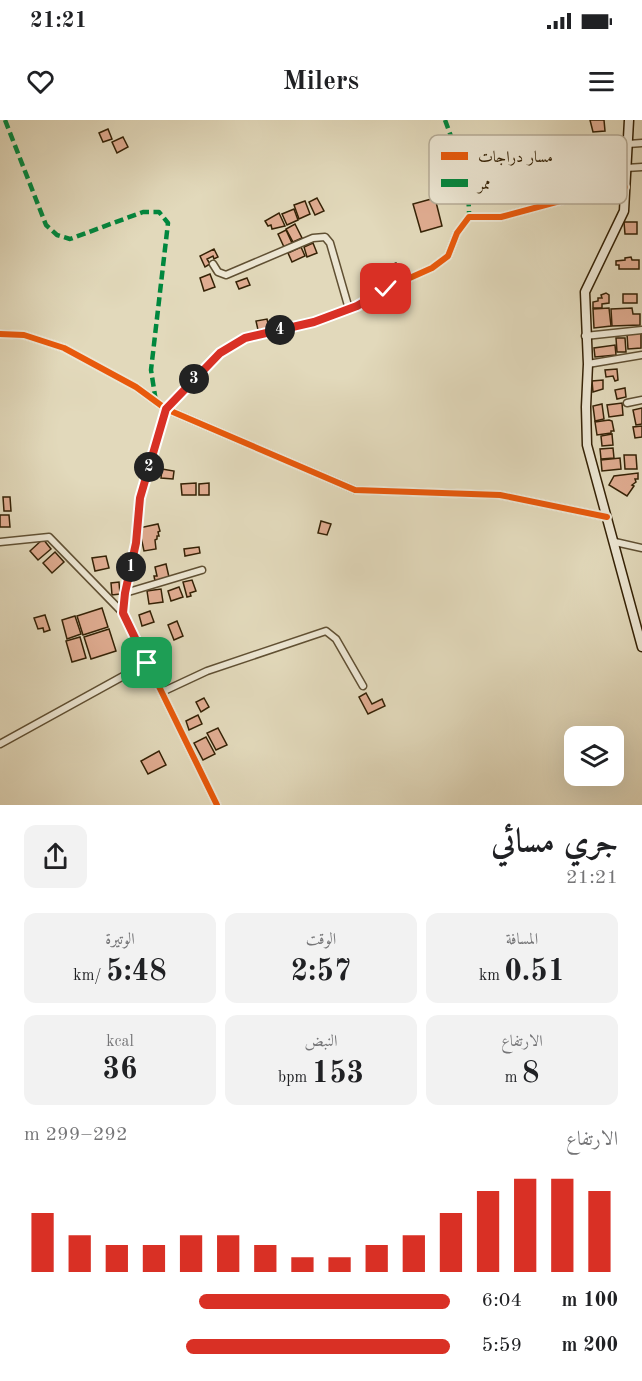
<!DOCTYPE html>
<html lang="ar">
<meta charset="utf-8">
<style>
body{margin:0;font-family:"Old Standard TT",Amiri,serif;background:#f2f2f2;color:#202124;direction:rtl;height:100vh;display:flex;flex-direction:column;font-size:22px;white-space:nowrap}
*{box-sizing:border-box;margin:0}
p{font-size:20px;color:#757577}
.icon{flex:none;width:33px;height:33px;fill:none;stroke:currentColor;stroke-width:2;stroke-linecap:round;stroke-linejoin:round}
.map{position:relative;height:685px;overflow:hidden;direction:ltr}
.panel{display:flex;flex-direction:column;background:#fff;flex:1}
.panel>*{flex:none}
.tools{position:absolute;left:564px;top:606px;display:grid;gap:12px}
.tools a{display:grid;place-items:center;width:60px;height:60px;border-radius:12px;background:#fff;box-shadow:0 6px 24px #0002;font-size:30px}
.pin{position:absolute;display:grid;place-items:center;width:51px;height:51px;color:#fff;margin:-26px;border-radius:12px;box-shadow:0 3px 9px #0006}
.km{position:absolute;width:30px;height:30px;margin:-15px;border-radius:50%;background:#222;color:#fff;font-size:16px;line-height:30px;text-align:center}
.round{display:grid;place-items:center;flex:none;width:63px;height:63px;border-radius:12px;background:#f2f2f2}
.head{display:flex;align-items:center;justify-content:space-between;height:102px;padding:0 24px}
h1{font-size:33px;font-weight:600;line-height:45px}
.figures{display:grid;grid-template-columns:repeat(3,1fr);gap:9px;height:102px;padding:6px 24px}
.figures div{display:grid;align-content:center;border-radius:12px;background:#f2f2f2;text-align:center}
.figures b{font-size:30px;font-weight:600}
.figures small{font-size:16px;font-weight:400}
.figures p{font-size:16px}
.chart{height:168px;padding:12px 24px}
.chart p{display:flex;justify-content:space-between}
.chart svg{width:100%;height:108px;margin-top:6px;stroke:#d93025;stroke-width:6}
ul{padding:0 24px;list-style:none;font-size:20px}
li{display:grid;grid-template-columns:96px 72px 1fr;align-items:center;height:45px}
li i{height:15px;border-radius:8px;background:#d93025}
.status{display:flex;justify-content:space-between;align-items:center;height:42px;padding:0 30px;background:#fff;direction:ltr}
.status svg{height:16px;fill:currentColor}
header{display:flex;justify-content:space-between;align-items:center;height:78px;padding:0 24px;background:#fff;font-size:27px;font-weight:600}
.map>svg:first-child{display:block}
</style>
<div class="status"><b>21:21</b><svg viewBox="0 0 49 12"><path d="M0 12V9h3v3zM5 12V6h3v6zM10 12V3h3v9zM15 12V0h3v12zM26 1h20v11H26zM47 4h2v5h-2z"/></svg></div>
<header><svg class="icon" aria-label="menu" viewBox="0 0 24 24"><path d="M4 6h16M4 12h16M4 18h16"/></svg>Milers<svg class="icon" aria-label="heart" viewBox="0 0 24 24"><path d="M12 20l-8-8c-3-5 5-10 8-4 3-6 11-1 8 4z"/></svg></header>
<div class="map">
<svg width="642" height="685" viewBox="0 0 642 685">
<rect width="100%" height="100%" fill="#e2d9bb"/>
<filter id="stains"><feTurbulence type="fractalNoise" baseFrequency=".00333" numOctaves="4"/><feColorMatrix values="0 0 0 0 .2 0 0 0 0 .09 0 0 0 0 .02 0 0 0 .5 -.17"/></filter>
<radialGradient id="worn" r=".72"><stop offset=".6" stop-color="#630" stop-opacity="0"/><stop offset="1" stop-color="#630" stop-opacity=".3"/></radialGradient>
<g fill="#e0ac91" stroke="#352206" stroke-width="1.5">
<polygon points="590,0 604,0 605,11 593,12"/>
<polygon points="108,9 112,19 103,22 99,13"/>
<polygon points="123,17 128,27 117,33 112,22"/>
<polygon points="317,78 324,91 315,95 309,82"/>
<polygon points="435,78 442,106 421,112 413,84"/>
<polygon points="305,81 310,94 299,99 294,85"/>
<polygon points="294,89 298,100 287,105 282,94"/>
<polygon points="279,93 285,106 272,109 271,105 268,106 265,101"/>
<polygon points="624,102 637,102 637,114 625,114"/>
<polygon points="295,104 302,118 293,122 286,109"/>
<polygon points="286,110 292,123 284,127 278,114"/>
<polygon points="313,123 317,133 307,137 304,127"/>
<polygon points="301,127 305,136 292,142 288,133"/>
<polygon points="214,129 218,137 214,139 213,136 207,139 210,144 205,147 200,136"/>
<polygon points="631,137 632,140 639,140 639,149 619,149 619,145 616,145 616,141 625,140 625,138"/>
<polygon points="396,143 401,154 388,159 384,148"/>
<polygon points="210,154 215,167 204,171 200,158"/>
<polygon points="247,158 250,165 239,169 236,162"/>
<polygon points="606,173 609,175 609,183 602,184 602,188 593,188 593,182 598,181 598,178 602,178 601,175"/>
<rect x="623" y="174" width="14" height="9"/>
<polygon points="609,188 611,206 594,208 593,189"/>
<polygon points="632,188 633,194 640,194 640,205 612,206 611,189"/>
<polygon points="267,199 269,208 258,210 256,201"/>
<polygon points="641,213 641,228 628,229 627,214"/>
<polygon points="616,218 625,218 626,232 617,232"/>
<polygon points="615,225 616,235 595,237 594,228"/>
<polygon points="617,249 618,260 615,261 613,256 606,257 605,250"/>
<polygon points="603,260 603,269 593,272 592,261"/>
<polygon points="625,268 626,277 617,279 615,270"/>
<polygon points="622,283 623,295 609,297 607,285"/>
<polygon points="602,284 604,299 595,301 593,286"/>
<polygon points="642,288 642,304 636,305 633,290"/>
<polygon points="609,300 612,301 614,311 611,311 611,313 597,315 595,302"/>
<polygon points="642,306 642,317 635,318 633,307"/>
<polygon points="612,314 613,325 602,326 601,316"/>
<polygon points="613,328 614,338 601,339 600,329"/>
<polygon points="624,335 636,335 637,349 625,349"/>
<polygon points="620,338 621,349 602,351 601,340"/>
<polygon points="162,349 174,351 173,359 161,358"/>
<polygon points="638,353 638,359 635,359 636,362 632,365 634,366 627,376 609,365 614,356"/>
<polygon points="196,363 196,375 182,375 181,364"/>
<polygon points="209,363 209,375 199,375 199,364"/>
<polygon points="3,377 10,377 11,391 4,391"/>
<polygon points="0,395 9,395 10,407 0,407"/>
<polygon points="321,401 331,404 327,415 318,413"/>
<polygon points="158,404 160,411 158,412 159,416 157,416 157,419 155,420 156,429 144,431 139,408"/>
<polygon points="43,419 51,429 38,440 30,431"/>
<polygon points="199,427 200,433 185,436 184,429"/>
<polygon points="55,432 64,442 52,453 43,443"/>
<polygon points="106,436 109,448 95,451 92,438"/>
<polygon points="166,444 169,457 155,461 154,456 157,456 155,447"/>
<polygon points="192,460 196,471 190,473 191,476 187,477 183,462"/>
<polygon points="119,462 120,474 112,475 111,463"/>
<polygon points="179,467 183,477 171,481 168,471"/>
<polygon points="161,469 163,482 149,484 147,471"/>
<polygon points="102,488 108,507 83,515 77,496"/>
<polygon points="150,491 154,502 142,506 139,495"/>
<polygon points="45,495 50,510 44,512 43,508 38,509 34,498"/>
<polygon points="75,496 81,514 67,519 62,500"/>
<polygon points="177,501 183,516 174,520 168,505"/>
<polygon points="109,509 116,531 91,539 84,517"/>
<polygon points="80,517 86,538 72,542 66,521"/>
<polygon points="366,573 372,584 382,579 385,586 368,594 359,577"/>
<polygon points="204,578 209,587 201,592 196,582"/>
<polygon points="198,595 202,604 189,610 186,601"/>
<polygon points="218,608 227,625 216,630 207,613"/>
<polygon points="206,617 215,634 203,640 194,623"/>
<polygon points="159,631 166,645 148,654 141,641"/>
</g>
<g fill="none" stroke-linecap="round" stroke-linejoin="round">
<defs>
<g id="street">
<polyline points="628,24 642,23"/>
<polyline points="626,48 642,47"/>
<polyline points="213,144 218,152 226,155 313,118 325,117 330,123 349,189"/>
<polyline points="0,214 24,215 64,228 136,267 166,289 355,370 500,375 607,397"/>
<polyline points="585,216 642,210"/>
<polyline points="588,244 642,235"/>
<polyline points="627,283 642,280"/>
<polyline points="0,422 49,417 123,493"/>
<polyline points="615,422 642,428"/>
<polyline points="125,473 202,450"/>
<polyline points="162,572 207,551 326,511 336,519 363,566"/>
<polyline points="0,624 147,543"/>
<polyline points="217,685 123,493 125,473 136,423 140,378 166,289 220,233 245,218 314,202 357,186 385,169 432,148 448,136 457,113 469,97 501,97 597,71 625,67"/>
</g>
<polyline id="secondary" points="629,0 624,91 585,172 588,244 586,287 587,325 642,527"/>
</defs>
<use href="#street" stroke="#605033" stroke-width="9"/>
<use href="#secondary" stroke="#352206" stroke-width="11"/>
<use href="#street" stroke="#ece6d3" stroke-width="6"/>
<use href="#secondary" stroke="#ece6d3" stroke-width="8"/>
<g stroke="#00873e" stroke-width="4.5" stroke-dasharray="9 4.5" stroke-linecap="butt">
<polyline points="5,0 46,105 57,115 70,119 143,92 159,92 168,103 151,250 156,282"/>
<path d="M 445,0 C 456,30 470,65 469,97"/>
</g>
<defs>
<g id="cycleway">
<polyline points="0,214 24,215 64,228 136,267 166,289 355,370 500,375 607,397"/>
<polyline points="217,685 123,493 125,473 136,423 140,378 166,289 220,233 245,218 314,202 357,186 385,169 432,148 448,136 457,113 469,97 501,97 597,71 625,67"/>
</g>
</defs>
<use href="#cycleway" stroke="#ece6d3" stroke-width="10"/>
<use href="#cycleway" stroke="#e8590c" stroke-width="6"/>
</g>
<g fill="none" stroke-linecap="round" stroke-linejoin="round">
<defs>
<polyline id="route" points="147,543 123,493 125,473 136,423 140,378 166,289 220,233 245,218 314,202 357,186 386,169"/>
</defs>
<use href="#route" stroke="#fff" stroke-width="12"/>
<use href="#route" stroke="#d93025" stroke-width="8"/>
</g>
<rect x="429" y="15" width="198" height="69" rx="9" fill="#ece6d3" stroke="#b5ab96" stroke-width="1.5"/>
<rect x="441" y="32" width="27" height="8" fill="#e8590c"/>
<rect x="441" y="59" width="27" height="8" fill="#00873e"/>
<g font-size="16" fill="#352206">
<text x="478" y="42">مسار دراجات</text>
<text x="478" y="69">ممر</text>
</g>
<rect width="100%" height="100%" filter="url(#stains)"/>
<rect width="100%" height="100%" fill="url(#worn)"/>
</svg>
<div class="tools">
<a><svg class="icon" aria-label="layers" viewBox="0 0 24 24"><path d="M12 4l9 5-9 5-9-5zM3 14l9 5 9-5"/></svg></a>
</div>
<div class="pin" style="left:147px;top:543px;background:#1e9e55"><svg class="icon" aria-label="arrive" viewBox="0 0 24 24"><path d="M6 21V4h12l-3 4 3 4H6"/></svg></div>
<div class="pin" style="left:386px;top:169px;background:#d93025"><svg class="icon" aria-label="check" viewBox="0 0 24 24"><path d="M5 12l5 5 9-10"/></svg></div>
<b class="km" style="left:131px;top:447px">1</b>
<b class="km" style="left:149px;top:347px">2</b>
<b class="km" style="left:194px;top:259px">3</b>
<b class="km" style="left:280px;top:210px">4</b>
</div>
<section class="panel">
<div class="head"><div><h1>جري مسائي</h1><p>21:21</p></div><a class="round"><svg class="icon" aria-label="share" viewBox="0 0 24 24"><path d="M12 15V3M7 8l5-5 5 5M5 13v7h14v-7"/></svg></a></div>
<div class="figures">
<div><p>المسافة</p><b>0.51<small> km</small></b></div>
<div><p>الوقت</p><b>2:57</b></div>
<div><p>الوتيرة</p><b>5:48<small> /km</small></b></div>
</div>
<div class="figures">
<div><p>الارتفاع</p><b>8<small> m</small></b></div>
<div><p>النبض</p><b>153<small> bpm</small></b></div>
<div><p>kcal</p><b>36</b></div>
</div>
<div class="chart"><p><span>الارتفاع</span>292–299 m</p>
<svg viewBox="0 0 160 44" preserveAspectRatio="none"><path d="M5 44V20M15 44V29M25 44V33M35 44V33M45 44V29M55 44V29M65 44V33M75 44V38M85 44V38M95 44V33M105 44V29M115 44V20M125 44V11M135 44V6M145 44V6M155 44V11"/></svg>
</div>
<ul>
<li><b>100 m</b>6:04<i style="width:59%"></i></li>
<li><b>200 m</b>5:59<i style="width:62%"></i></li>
</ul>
</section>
